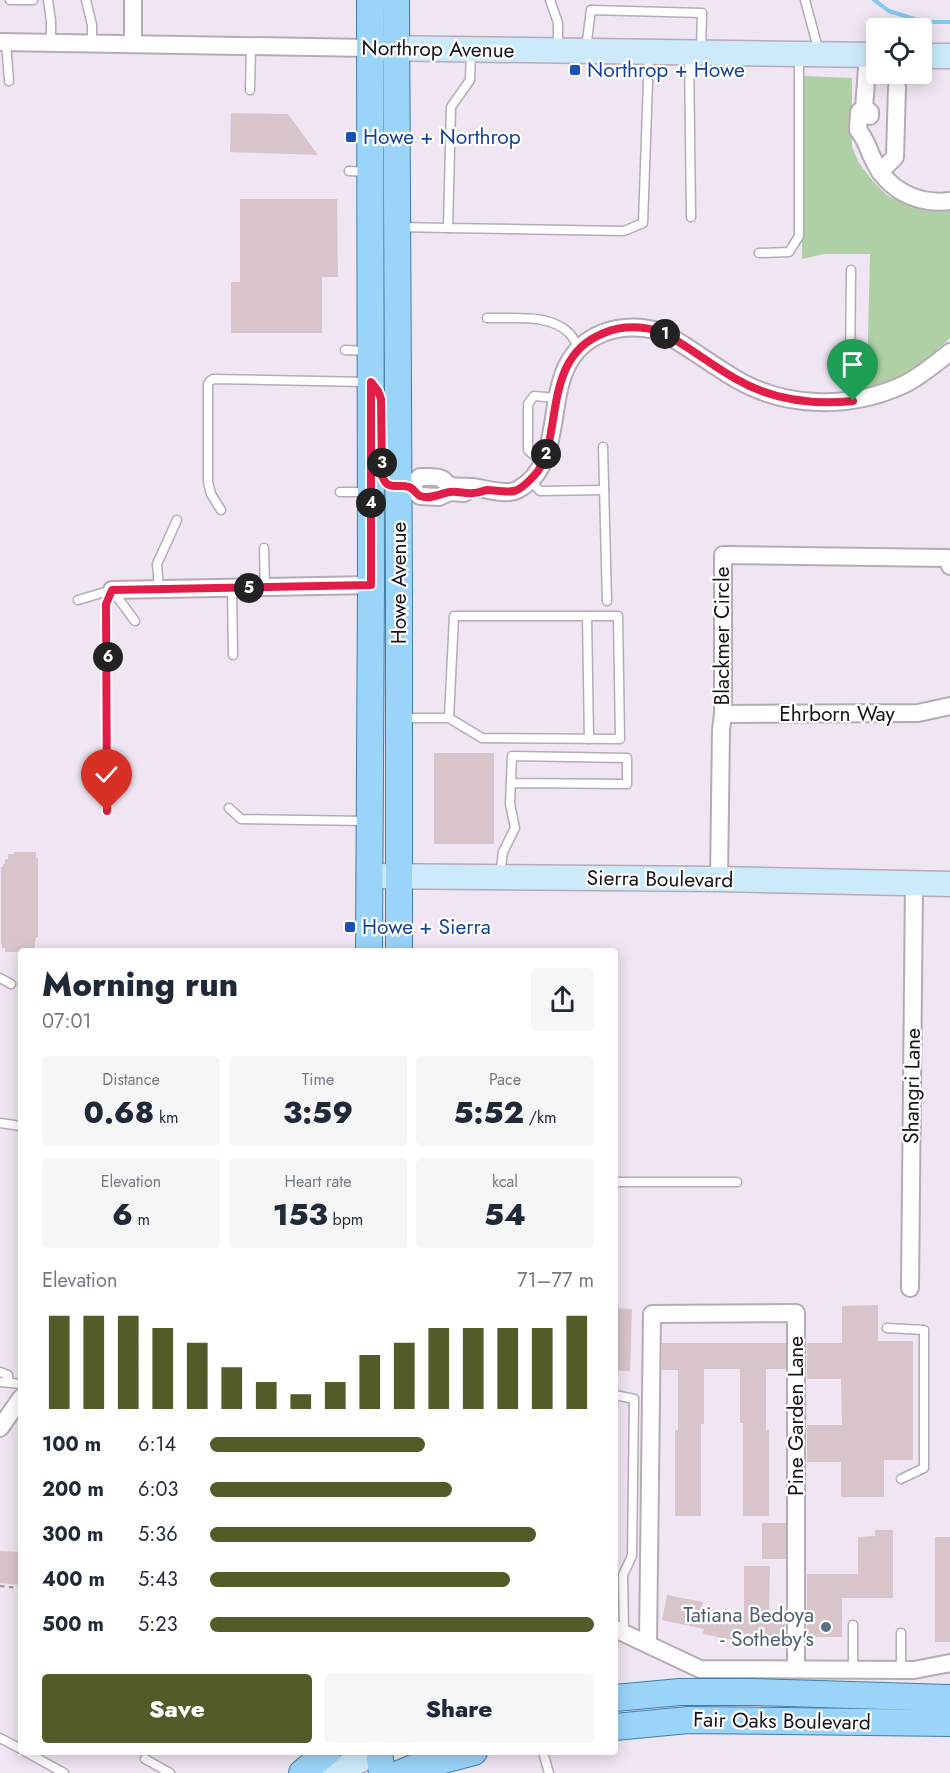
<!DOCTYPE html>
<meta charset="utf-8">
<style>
body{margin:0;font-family:Jost,sans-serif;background:#f6f6f7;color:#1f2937;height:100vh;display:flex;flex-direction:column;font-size:22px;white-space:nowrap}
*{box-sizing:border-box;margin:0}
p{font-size:20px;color:#747a83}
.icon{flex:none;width:33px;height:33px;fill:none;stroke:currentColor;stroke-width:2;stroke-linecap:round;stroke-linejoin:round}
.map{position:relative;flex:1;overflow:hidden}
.panel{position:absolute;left:18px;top:948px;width:600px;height:807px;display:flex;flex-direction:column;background:#fff;border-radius:6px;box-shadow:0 3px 15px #0003}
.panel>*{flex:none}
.buttons{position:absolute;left:866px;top:18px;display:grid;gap:12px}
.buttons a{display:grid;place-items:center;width:66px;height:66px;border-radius:6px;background:#fff;box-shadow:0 3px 15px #0003;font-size:30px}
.pin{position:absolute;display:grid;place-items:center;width:51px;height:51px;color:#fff;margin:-62px -26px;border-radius:50% 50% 50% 0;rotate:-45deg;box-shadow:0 0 6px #0007}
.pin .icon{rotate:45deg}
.km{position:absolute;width:30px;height:30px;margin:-15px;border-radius:50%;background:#222;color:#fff;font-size:16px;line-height:30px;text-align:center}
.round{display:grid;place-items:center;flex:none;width:63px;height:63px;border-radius:6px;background:#f6f6f7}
.summary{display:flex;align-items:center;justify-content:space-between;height:102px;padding:0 24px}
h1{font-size:33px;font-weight:800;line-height:45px}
.figures{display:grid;grid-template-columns:repeat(3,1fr);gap:9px;height:102px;padding:6px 24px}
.figures div{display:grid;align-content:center;border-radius:6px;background:#f6f6f7;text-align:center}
.figures b{font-size:30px;font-weight:800}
.figures small{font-size:16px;font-weight:400}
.figures p{font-size:16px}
.chart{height:168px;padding:12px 24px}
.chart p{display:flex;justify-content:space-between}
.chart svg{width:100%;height:108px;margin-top:6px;stroke:#545b29;stroke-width:6}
.cta{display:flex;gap:12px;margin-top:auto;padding:12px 24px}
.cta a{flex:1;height:69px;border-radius:6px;background:#545b29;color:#fff;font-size:24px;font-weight:800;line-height:69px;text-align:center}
.cta a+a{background:#f6f6f7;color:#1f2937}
ul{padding:0 24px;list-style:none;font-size:20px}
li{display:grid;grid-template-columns:96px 72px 1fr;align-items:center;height:45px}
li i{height:15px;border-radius:8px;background:#545b29}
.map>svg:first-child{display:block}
</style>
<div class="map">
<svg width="950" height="1773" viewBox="0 0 950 1773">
<rect width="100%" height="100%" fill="#f0e5f2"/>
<path fill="#afd0a6" d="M 803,76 L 852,78 L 852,147 L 859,163 L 872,180 L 888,196 L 911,206 L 934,209 L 950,206 L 950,338 C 920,366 898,385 856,391 L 854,389 L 855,377 L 867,377 L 870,254 L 824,254 L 802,259 Z"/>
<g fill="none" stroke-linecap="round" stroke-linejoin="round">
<polyline stroke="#86c8f0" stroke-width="4" points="874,0 889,11 924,22 950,22"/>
</g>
<g fill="#d8c5ca">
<polygon points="231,113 288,114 318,155 230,152"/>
<polygon points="240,199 337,199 338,277 322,277 322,333 231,333 231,282 240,282"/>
<rect x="434" y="753" width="60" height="91"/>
<polygon points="14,852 36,852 36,858 38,858 38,937 36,937 34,950 21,951 21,952 5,952 5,948 2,948 2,944 1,944 1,867 3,867 3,864 5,864 5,859 8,859 8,854 14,854"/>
<polygon points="878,1305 878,1341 913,1341 913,1460 884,1460 884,1497 841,1497 841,1462 807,1462 807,1425 842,1425 841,1379 807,1379 807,1343 842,1343 842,1306"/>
<polygon points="615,1308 632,1309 630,1371 615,1371"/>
<polygon points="662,1343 786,1343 786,1369 766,1369 766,1430 769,1430 769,1516 743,1516 743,1423 740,1423 740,1369 704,1369 704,1424 701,1424 701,1516 675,1516 675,1430 678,1430 678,1370 662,1370"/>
<rect x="762" y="1523" width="24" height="36"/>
<polygon points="875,1530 893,1530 893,1598 842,1598 842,1637 807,1637 807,1574 858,1574 858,1537 875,1536"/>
<rect x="935" y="1537" width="15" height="105"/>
<polygon points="0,1551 21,1552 21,1585 0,1583"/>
<polygon points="744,1566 770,1566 769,1615 786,1619 782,1644 740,1636 739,1641 703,1634 704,1629 662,1620 667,1595 703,1602 702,1607 744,1616"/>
</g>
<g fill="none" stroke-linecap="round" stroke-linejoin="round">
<defs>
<g id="lane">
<polyline points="10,0 33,0"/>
<polyline points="48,0 51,21 51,43"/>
<polyline points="86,0 92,25 92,43"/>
<polyline points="550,0 558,23 558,49"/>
<polyline points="805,0 819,52"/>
<polyline points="6,42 9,81"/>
<polyline points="586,48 591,10 702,13 701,49"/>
<polyline points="471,50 470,80 451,107 448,228 624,231 643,223 649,53"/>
<polyline points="689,53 691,217"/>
<polyline points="250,90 251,46"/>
<polyline points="349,171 369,172"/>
<polyline points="400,227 448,228"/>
<polyline points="759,253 789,252 799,236 799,55"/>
<polyline points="851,270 850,373 853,400"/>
<path d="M 487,318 C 513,319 549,313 569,333 C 573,337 576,343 579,348"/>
<polyline points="345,350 368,351"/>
<polyline points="603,447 607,601"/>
<polyline points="544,461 536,457 528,450 528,404 534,396 557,398"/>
<polyline points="530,480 540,491 604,490"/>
<polyline points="340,492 368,492"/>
<polyline points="221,510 211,494 208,482 208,384 210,381 213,379 367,382"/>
<polyline points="264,548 265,588"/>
<polyline points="232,588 233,655"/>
<polyline points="159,589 157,564 177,520"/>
<polyline points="112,590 135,621"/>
<polyline points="78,600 112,590"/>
<polyline points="587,616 589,739"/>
<polyline points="402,718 449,718 454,616 618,616 620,739 482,738 449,718"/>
<polyline points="229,808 241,819 366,821"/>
<polyline points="107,811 106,604 112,590"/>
<polyline points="500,874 503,852 515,828 510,804 512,756 627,758 627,784 511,783"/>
<polyline points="0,978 11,984"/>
<polyline points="0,1123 21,1126"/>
<polyline points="615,1182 737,1182"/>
<polyline points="887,1328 924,1330 924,1468 901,1479"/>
<polyline points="0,1372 8,1375 9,1382"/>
<polyline points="0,1382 21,1384"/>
<polyline points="615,1395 634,1399 632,1556 623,1575 624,1633"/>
<polyline points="901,1633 901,1670"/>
<polyline points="853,1670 853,1625"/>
<polyline points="0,1738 21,1749"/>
<polyline points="26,1752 64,1773"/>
<polyline points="543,1752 549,1773"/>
<polyline points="145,1759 170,1773"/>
</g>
<g id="street">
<polyline points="133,0 133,43"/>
<polyline points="0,42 370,48"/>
<polyline points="868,55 864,108 870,112 870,116"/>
<path d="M 864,108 L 859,112 L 858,130 C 866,139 868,149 873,159 C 887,190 917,205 950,201"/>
<polyline points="880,172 895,157 897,87"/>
<polyline points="399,487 409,487 420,496 439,497 450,492 464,493"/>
<path d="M 409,487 L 420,477 C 427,477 437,476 442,479 C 445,481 447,484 449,485 C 455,488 465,486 472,487 C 484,488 506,496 517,490 C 577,459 530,362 603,333 C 623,325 642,326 662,332 C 687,346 711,364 736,379 C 787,409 852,409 905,384 C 921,376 935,364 950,352"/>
<polyline points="112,590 371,585"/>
<polyline points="723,714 918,713 950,706"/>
<polyline points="719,879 721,730 723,714 723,555 947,558 950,566"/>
<polyline points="910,1288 914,884"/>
<polyline points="0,1428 21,1398"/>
<polyline points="615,1629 700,1669 914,1670 950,1663"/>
<polyline points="648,1644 652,1314 796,1313 796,1669"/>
</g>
<g id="secondary">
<polyline points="376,48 876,55"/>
<polyline points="921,56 950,56"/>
<polyline points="369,876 719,879 950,884"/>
<polyline points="333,1773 377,1752"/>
</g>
<g id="primary">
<polyline points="396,0 399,592 399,951"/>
<polyline points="369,951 371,585 370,0"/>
<polyline points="615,1698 680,1692 753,1692 950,1698"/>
<polyline points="615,1727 688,1720 950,1723"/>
<polyline points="379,1752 382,1773"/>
<polyline points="302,1773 327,1752"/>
<polyline points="401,1773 413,1768 474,1752"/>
</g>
</defs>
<use href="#lane" stroke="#b6aab7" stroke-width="11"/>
<use href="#street" stroke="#b6aab7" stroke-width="20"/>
<use href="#secondary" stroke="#b6aab7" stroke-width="27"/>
<use href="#primary" stroke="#407ea7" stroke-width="28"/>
<polyline stroke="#978f99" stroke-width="2" stroke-dasharray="4.5 4.5" stroke-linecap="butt" points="0,1586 19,1588 19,1598 21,1598"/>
<use href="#lane" stroke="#fff" stroke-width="8"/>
<use href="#street" stroke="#fff" stroke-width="16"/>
<use href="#secondary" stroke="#cceafc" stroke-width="24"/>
<use href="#primary" stroke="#9ad4f8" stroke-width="26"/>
</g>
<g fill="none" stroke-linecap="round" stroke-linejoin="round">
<defs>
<path id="route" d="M 107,811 L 106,604 L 112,590 L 371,585 L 371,382 L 378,391 L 381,399 L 382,476 C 388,492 398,483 409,487 C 413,488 416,494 420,496 C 431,500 441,493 450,492 C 458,491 466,494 473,493 C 478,493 482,491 487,490 C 495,490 506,493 514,491 C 522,489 533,477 538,471 C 546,459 549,446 551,432 C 558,392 560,350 604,333 C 623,325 642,326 662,332 C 688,346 711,365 736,379 C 772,400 812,405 853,401"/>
</defs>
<use href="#route" stroke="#fff" stroke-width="12"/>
<use href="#route" stroke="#e11d48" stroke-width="8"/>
</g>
<g fill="#1a4fb4" stroke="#fff" stroke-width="2">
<rect x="569" y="64" width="12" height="12" rx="3"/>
<rect x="345" y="131" width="12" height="12" rx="3"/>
<rect x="344" y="921" width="12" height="12" rx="3"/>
</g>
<circle fill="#5c6f8a" stroke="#fff" stroke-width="2" cx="826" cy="1627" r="6"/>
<g text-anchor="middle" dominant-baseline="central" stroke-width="4.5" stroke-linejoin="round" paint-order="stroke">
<g font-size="21" fill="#171318" stroke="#fff">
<text transform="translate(438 49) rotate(1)">Northrop Avenue</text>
<text transform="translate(399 583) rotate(-90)">Howe Avenue</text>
<text transform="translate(722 636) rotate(-90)">Blackmer Circle</text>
<text x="837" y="714">Ehrborn Way</text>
<text transform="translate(660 879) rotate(1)">Sierra Boulevard</text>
<text transform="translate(912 1086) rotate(-89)">Shangri Lane</text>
<text transform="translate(796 1416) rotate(-90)">Pine Garden Lane</text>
<text transform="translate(782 1721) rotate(1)">Fair Oaks Boulevard</text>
</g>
<g font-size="21" fill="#164399" stroke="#fff" text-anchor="start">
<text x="587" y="70">Northrop + Howe</text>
<text x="363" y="137">Howe + Northrop</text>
<text x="362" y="927">Howe + Sierra</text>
</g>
<g font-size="21" fill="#4e5e75" stroke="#fff" text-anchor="end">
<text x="814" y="1615">Tatiana Bedoya<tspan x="814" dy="24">- Sotheby's</tspan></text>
</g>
</g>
</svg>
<div class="buttons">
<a><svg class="icon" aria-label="locate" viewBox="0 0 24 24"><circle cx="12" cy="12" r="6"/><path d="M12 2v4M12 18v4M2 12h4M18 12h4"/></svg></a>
</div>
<div class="pin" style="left:853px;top:401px;background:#1e9e55"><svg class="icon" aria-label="arrive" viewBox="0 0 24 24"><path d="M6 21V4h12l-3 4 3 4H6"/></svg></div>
<div class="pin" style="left:107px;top:811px;background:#d93025"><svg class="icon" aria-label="check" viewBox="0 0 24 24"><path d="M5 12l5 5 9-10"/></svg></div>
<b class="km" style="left:665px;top:334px">1</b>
<b class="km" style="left:546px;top:454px">2</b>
<b class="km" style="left:382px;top:463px">3</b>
<b class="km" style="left:371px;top:503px">4</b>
<b class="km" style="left:249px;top:588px">5</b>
<b class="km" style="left:108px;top:657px">6</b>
<section class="panel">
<div class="summary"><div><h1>Morning run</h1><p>07:01</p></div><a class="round"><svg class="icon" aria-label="share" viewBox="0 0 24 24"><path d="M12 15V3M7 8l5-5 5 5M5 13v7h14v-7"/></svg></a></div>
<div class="figures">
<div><p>Distance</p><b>0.68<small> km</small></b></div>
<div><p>Time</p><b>3:59</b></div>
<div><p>Pace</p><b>5:52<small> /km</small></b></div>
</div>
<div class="figures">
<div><p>Elevation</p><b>6<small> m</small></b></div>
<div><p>Heart rate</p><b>153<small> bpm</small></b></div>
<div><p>kcal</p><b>54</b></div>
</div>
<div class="chart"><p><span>Elevation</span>71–77 m</p>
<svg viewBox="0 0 160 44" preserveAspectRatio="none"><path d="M5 44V6M15 44V6M25 44V6M35 44V11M45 44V17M55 44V27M65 44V33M75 44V38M85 44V33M95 44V22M105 44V17M115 44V11M125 44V11M135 44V11M145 44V11M155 44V6"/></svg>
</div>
<ul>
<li><b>100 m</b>6:14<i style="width:56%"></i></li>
<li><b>200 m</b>6:03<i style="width:63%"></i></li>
<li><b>300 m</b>5:36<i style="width:85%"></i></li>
<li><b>400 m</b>5:43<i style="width:78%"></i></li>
<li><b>500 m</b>5:23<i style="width:100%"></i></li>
</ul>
<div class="cta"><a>Save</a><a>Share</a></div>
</section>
</div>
